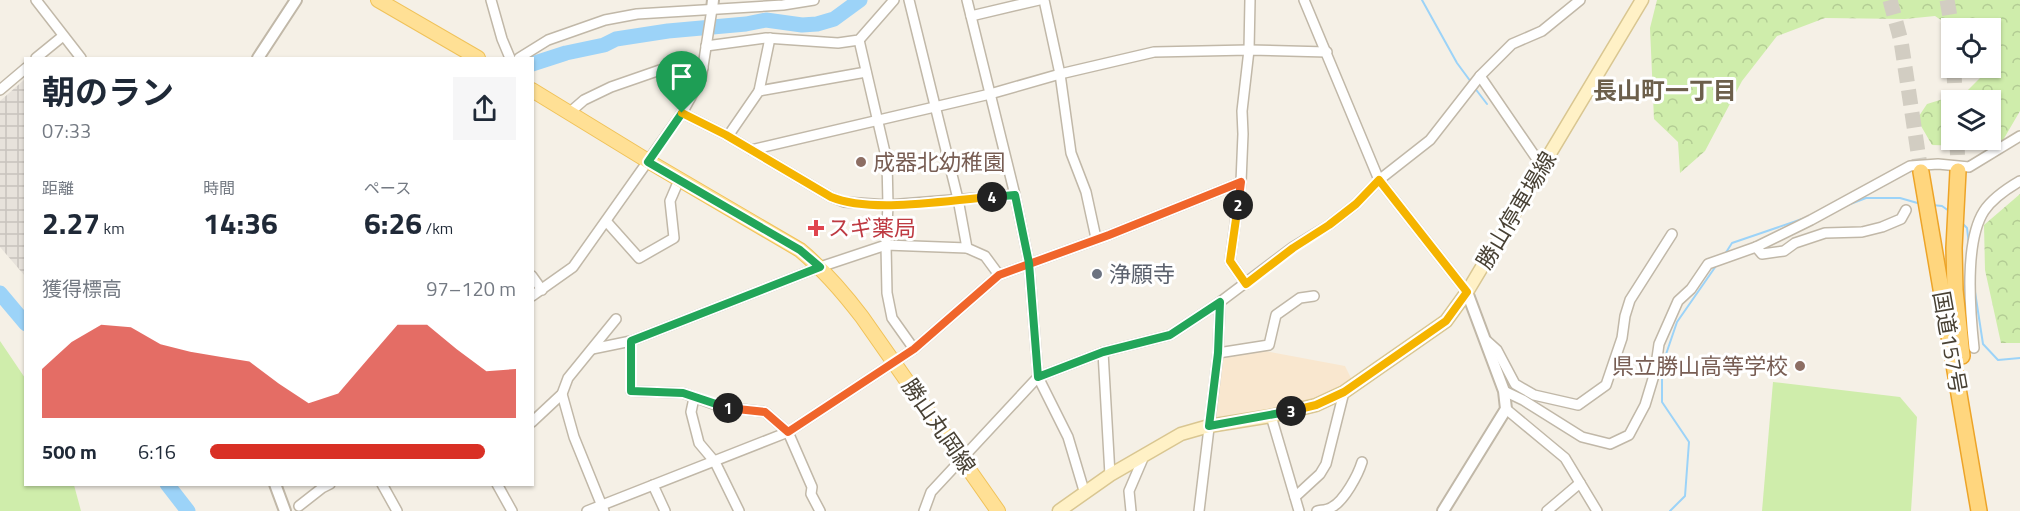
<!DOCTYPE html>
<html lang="ja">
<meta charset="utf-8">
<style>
body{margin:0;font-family:"Titillium Web","Noto Sans JP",sans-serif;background:#f6f6f7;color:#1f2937;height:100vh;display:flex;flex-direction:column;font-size:22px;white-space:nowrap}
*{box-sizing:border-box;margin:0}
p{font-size:20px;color:#747a83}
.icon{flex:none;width:33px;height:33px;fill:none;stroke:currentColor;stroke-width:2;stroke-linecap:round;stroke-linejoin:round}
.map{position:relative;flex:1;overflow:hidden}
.panel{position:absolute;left:24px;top:57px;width:510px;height:429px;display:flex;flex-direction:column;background:#fff;border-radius:0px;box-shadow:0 2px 4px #0004}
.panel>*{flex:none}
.buttons{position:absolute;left:1941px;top:18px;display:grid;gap:12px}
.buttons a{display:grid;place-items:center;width:60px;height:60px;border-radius:0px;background:#fff;box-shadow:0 2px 4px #0004;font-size:30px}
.pin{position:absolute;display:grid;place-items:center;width:51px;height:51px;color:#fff;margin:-62px -26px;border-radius:50% 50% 50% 0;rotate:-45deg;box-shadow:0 0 6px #0007}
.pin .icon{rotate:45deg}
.km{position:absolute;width:30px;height:30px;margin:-15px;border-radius:50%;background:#222;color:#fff;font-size:16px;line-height:30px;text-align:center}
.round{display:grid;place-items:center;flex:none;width:63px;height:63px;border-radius:0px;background:#f6f6f7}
.headline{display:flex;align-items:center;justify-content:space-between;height:102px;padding:0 18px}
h1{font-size:33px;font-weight:700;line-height:45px}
.metrics{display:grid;grid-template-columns:repeat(3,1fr);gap:9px;height:102px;padding:6px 18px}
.metrics div{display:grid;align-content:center}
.metrics b{font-size:30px;font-weight:700}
.metrics small{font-size:16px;font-weight:400}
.metrics p{font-size:16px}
.chart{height:168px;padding:12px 18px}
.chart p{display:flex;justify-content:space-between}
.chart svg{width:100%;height:108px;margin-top:6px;fill:#d93025;opacity:.7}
ul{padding:0 18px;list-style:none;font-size:20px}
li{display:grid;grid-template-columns:96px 72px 1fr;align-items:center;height:45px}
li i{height:15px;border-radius:8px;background:#d93025}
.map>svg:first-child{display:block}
</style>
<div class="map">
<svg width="2020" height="511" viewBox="0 0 2020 511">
<defs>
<pattern id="industrial-grid" width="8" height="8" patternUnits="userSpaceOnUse" patternTransform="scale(1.5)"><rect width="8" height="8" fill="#e7e2db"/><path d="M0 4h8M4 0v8" fill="none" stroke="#c8c3bd"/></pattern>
<pattern id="forest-crowns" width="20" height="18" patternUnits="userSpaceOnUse" patternTransform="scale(1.5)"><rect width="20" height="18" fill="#cfedab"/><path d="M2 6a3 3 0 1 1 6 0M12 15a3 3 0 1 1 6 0" fill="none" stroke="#b3cc94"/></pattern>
</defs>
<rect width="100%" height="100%" fill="#f5f0e6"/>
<polygon fill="#f9e7cf" points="1260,350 1345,366 1352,380 1332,393 1309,402 1211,420 1219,359"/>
<polygon fill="url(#industrial-grid)" points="25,79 25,276 0,247 0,101"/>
<g fill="#cfedab">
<polygon points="0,341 25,378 26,484 74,485 81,511 0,511"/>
<polygon points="1773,382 1900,397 1917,417 1911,511 1762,511"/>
</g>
<g fill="url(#forest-crowns)" fill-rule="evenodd">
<path d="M 1657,0 L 2020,0 L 2020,111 L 1999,147 L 1932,145 L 1917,119 L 1927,104 L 1966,92 L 1987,71 L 1985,68 L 1990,68 L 1990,28 L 1953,28 L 1935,16 L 1905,19 L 1825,18 L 1777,36 L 1742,81 L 1705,151 L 1680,173 L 1678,142 L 1654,119 L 1650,28 ZM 1952,100 L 1990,100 L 1990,140 L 1952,140 Z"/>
<polygon points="2020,194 2020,343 2001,343 1985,270 1984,225"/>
</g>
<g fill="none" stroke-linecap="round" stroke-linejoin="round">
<g stroke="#9cd3f8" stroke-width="2">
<polyline points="1422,0 1457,63 1471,82"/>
<polyline points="1474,87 1487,104"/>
<polyline points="1932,205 1942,206 1949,211"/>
<polyline points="1845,206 1866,198 1900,198 1921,204"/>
<polyline points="1962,223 1967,228 1969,245"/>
<polyline points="1725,254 1732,243 1808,217"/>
<polyline points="1975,292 1983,344 1998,360 2020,358"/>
<polyline points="1670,511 1685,496 1689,442 1662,402 1662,366 1677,322 1718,263"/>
</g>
<g stroke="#9cd3f8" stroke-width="15">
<polyline points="532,64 566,53 604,45 616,39 668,31 746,24 766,20 802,25 817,24 834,19 860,0"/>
<polyline points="0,293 26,324"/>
<polyline points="167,484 188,511"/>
</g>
<g stroke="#d2cdc2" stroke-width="15" stroke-dasharray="15 8" stroke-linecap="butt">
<polyline points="1890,0 1901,41 1921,172"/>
<polyline points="1947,0 1952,28"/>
<polyline points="1954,68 1955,100"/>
<polyline points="1957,140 1958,171"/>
</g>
<defs>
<g id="minor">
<polyline points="36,0 81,58"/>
<polyline points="491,0 502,39 510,58"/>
<polyline points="909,0 958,199 967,248 985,256 999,275"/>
<polyline points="967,0 1015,195 1029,263 1038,377 1068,437 1085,494"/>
<polyline points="1044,0 1060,74 1071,153 1086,192 1096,238"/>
<polyline points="1304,0 1379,180 1467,292"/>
<polyline points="971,16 1039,0"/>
<polyline points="859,40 887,161 888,205 886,245 887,293 892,318 914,349"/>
<polyline points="706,46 766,38 838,43 859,40 894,0"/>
<polyline points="36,58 63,36"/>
<polyline points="519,58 548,40 605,20 637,14 783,5 814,0"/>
<polyline points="1480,76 1541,165"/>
<polyline points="0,90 26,68"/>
<polyline points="759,91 770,38"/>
<polyline points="569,113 584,100 611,87 660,70 703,68"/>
<polyline points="682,113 726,135 831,197 844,202 888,205 1015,195"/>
<polyline points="728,136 759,91 866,72"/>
<polyline points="751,150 990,94 1060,74 1154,52 1249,50 1327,52"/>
<polyline points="606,221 639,258 674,238 670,201 679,180"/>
<polyline points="1756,247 1762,254 1784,251 1795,243 1825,233 1862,232 1882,227 1901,219 1906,210"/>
<polyline points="532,276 542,290"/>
<polyline points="1246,284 1230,261 1241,182 1243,134 1242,111 1249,50 1250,0"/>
<polyline points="532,296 573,267 682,113 701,79 712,9"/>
<polyline points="631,341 631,391 683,393 722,407 765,412 788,432 812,487 811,494 820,511"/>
<polyline points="1487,341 1497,350 1515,384 1534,395 1578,405 1606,385 1622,338 1625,316 1630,300 1672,234"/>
<path d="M 1974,348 C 1970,311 1964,242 1984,211 C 1992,199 2008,188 2020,181"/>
<polyline points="592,349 631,341 820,267 886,245 967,248"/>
<polyline points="1103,352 1110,475"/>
<polyline points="1218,353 1269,345 1276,315 1300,298 1314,296"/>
<polyline points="1504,391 1523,400 1582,437 1610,444 1629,435 1645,405 1655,372 1659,344 1678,301 1691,289 1708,264 1756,247 1811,220 1910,166 1938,164 1969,167 2020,136"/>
<polyline points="562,394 574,437 604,511"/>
<polyline points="694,398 691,412 699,443 715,462 739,511"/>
<polyline points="1506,409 1565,458 1597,511"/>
<polyline points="1271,416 1299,511"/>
<polyline points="532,422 562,394 568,378 616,319"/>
<polyline points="382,484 397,511"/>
<polyline points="497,484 512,511"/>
<polyline points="653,485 665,511"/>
<polyline points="1295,497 1320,474 1326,464 1344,392"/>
<polyline points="299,506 322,488 330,484"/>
<polyline points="587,511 788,432 914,349 999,275 1109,235 1241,182"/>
<polyline points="924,511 931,492 1038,377 1103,352 1170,335 1220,302 1293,247 1329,225 1356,204 1379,180 1430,140 1480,76 1512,44 1542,31 1580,0"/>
<polyline points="1131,511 1129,491 1144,456"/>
<polyline points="1199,511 1218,353 1220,302"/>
<path d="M 1317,511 C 1321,510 1328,510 1332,507 C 1344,501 1358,475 1362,462"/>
<polyline points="1547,511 1580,483"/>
</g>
<g id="tertiary">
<polyline points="712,9 713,0"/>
<polyline points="258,58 296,0"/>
<polyline points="275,484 285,511"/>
<polyline points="1443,511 1506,409 1504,391 1467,292"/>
</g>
<polyline id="secondary" points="1059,511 1110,475 1181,434 1209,426 1271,416 1316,405 1344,392 1446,321 1467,292 1642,0"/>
<g id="primary">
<polyline points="378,0 478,58"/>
<path d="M 532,90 L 648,161 L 800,250 C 824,270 843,292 862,317 L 998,511"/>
</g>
<g id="trunk">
<polyline points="1958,171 1954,248 1955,290 1962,356"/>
<polyline points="1921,172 1979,511"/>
</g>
</defs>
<use href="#minor" stroke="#c1b8a8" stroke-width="12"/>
<use href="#tertiary" stroke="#c1b8a8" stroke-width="14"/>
<use href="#secondary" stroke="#d9c691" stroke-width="15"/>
<use href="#primary" stroke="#f0c259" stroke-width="16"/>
<use href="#trunk" stroke="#eda428" stroke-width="18"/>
<use href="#minor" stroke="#fff" stroke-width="9"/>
<use href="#tertiary" stroke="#fff" stroke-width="10"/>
<use href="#secondary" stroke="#fff1c6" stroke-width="12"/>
<use href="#primary" stroke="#ffe095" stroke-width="14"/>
<use href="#trunk" stroke="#ffd67e" stroke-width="15"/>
</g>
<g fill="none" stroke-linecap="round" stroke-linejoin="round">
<defs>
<polyline id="split-1" points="682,113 648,162 800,250 820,267 631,341 631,391 683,393 728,408"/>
<polyline id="split-2" points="728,408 765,412 788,432 914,349 999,275 1109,235 1241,182 1238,205"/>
<polyline id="split-3" points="1238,205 1230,261 1246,284 1293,248 1329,225 1356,204 1379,180 1467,292 1446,321 1344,392 1316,405 1291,411"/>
<polyline id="split-4" points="992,197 1015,195 1029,263 1038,377 1103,352 1170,335 1220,302 1218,353 1209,426 1291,411"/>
<path id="split-5" d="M 682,113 L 726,135 L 831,197 C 872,214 948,200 992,197"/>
</defs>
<use href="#split-1" stroke="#fff" stroke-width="12"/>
<use href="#split-2" stroke="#fff" stroke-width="12"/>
<use href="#split-3" stroke="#fff" stroke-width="12"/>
<use href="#split-4" stroke="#fff" stroke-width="12"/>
<use href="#split-5" stroke="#fff" stroke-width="12"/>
<use href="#split-1" stroke="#22a559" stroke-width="8"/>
<use href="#split-2" stroke="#f0652b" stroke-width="8"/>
<use href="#split-3" stroke="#f5b400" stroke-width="8"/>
<use href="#split-4" stroke="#22a559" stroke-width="8"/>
<use href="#split-5" stroke="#f5b400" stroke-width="8"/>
</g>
<g fill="#8d6e63" stroke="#fff" stroke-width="2">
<circle cx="861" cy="162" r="6"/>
<circle cx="1800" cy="366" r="6"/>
</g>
<path fill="#e0444e" stroke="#fff" stroke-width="2" d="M813 219h6v6h6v6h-6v6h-6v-6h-6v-6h6z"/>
<circle fill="#6b7280" stroke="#fff" stroke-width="2" cx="1097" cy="274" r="6"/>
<g text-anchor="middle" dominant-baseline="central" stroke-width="6" stroke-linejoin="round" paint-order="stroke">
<g font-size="22" fill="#785e54" stroke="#fff" text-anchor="start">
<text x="873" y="162">成器北幼稚園</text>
<text x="1788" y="366" text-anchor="end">県立勝山高等学校</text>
</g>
<g font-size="22" fill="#484134" stroke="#fff">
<text transform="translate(1516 210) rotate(-59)">勝山停車場線</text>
<text transform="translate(1950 342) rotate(80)">国道157号</text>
<text transform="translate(939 426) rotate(55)">勝山丸岡線</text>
</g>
<g font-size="22" fill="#be3a42" stroke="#fff" text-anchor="start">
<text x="828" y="228">スギ薬局</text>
</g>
<g font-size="22" fill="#5b616d" stroke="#fff" text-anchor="start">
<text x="1109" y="274">浄願寺</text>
</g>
<g font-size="24" font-weight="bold" fill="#6c5f4b" stroke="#fff">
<text x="1665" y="90">長山町一丁目</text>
</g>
</g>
</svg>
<div class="buttons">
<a><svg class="icon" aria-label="locate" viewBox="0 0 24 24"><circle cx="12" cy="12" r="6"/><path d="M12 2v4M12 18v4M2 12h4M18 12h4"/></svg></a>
<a><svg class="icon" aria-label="layers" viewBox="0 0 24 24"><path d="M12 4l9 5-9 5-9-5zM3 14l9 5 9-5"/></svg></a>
</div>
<div class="pin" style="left:682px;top:113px;background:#1e9e55"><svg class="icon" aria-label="arrive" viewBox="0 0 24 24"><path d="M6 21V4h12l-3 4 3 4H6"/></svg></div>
<b class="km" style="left:728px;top:408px">1</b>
<b class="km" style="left:1238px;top:205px">2</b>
<b class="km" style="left:1291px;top:411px">3</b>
<b class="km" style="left:992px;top:197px">4</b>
<section class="panel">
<div class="headline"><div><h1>朝のラン</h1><p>07:33</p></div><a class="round"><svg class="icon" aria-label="share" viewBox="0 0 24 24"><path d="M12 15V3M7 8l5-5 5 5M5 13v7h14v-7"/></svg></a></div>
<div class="metrics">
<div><p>距離</p><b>2.27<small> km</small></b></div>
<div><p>時間</p><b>14:36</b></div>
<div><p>ペース</p><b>6:26<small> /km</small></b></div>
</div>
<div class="chart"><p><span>獲得標高</span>97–120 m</p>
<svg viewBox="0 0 160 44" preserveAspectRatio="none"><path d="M0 44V24L10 13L20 6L30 7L40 14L50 17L60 19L70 21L80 30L90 38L100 34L110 20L120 6L130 6L140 16L150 25L160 24V44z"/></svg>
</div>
<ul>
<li><b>500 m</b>6:16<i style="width:90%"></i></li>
</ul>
</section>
</div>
